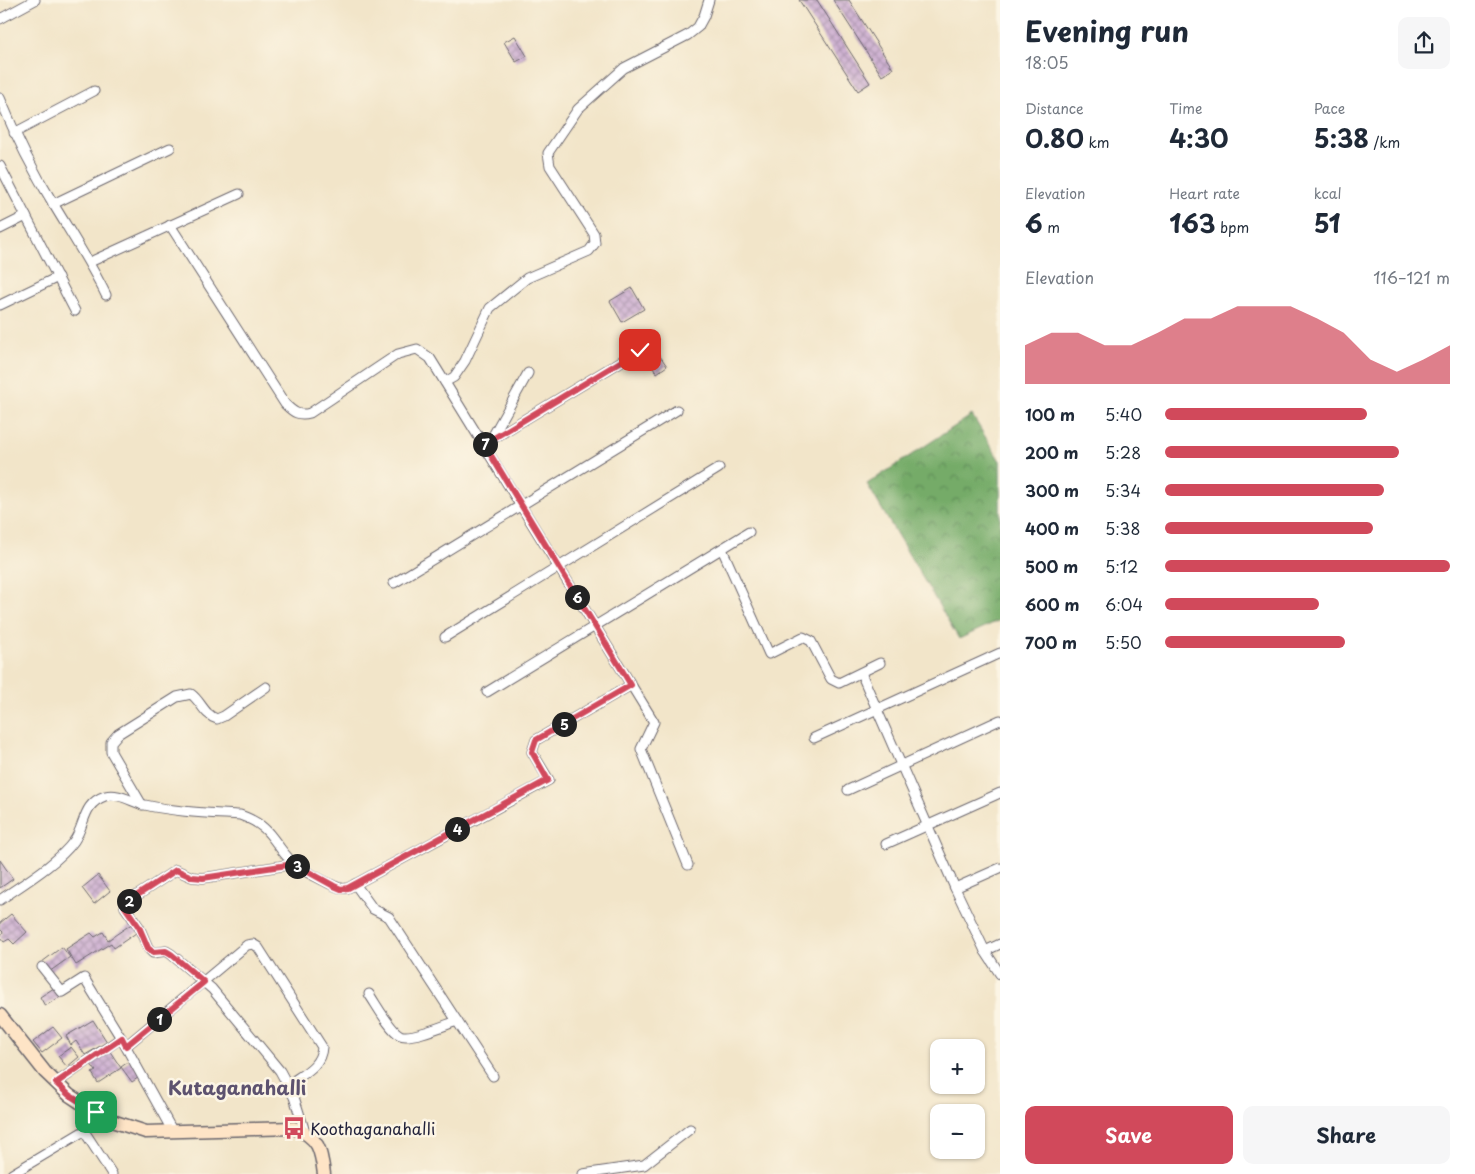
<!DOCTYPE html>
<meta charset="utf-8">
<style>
body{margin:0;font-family:"Playpen Sans",sans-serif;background:#f6f6f7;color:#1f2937;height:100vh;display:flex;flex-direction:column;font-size:19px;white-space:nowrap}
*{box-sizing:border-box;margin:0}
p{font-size:16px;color:#747a83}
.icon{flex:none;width:28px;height:28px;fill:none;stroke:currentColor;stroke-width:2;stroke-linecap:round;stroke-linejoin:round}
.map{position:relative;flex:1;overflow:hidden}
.drawer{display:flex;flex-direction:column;background:#fff;width:475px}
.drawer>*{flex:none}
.controls{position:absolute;left:930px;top:1039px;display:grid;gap:10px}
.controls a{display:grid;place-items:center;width:55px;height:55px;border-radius:10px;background:#fff;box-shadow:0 1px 4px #0004;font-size:25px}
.pin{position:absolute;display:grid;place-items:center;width:42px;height:42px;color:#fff;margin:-21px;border-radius:10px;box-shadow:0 2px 8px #0006}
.km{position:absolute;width:25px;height:25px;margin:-12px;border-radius:50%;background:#222;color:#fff;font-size:14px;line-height:25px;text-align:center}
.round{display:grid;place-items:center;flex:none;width:52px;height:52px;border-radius:10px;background:#f6f6f7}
.head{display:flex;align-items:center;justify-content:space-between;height:85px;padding:0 25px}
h1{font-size:28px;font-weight:700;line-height:38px}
.stats{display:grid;grid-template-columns:repeat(3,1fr);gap:8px;height:85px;padding:5px 25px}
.stats div{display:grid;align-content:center}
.stats b{font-size:25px;font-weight:700}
.stats small{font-size:14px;font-weight:400}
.stats p{font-size:14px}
.chart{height:140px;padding:10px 25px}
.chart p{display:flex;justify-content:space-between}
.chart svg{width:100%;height:90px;margin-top:5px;fill:#d1495b;opacity:.7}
.cta{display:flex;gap:10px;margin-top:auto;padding:10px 25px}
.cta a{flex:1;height:58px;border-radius:10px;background:#d1495b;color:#fff;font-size:20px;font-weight:700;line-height:58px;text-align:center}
.cta a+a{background:#f6f6f7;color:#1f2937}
ul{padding:0 25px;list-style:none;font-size:16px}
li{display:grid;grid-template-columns:80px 60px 1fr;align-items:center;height:38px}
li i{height:12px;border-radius:6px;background:#d1495b}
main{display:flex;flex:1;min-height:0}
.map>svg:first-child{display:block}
</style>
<main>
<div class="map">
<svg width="1000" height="1174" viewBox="0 0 1000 1174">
<defs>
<pattern id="forest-crowns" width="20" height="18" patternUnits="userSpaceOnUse" patternTransform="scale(1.25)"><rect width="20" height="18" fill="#74ab68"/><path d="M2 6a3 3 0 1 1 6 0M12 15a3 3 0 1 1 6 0" fill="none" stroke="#5f8b57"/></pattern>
<pattern id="building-cross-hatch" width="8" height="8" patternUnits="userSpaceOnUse" patternTransform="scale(1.25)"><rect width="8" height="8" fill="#caabd0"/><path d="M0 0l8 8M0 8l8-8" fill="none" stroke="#a48baa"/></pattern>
</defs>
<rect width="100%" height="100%" fill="#fcf5e5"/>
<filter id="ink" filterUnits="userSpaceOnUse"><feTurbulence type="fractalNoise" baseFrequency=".02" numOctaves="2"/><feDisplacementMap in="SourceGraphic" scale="10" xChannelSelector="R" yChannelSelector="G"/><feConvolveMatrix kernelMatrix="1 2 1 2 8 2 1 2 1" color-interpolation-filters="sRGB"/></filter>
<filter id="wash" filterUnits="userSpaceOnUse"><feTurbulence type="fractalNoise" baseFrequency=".0096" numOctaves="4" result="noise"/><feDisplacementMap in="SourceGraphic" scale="20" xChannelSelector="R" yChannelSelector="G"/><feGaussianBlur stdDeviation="1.12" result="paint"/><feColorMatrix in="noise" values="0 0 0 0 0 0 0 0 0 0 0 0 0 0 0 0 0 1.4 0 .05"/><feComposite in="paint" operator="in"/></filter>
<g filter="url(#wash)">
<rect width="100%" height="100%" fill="#f2e5c9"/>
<polygon fill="url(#forest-crowns)" stroke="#4b6652" points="972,415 1000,461 1000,620 959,639 867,484"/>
<g id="blocks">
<g fill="url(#building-cross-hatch)">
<polygon points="799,0 817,0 870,83 858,91"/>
<polygon points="833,0 849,0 893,69 882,76"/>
<polygon points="515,36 527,56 516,62 504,42"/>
<polygon points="632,288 644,309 622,322 610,301"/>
<polygon points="655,349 667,366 657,373 646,356"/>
<polygon points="0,860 13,879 0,888"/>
<polygon points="98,875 110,891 94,904 82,888"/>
<polygon points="11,914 27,932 14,944 9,939 4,942 0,937 3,932 0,929 0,923"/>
<polygon points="133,923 139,931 114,948 111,943 76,965 66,949 91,933 95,937 103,932 108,940"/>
<polygon points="62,947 70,957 49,972 42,962"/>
<polygon points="54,988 60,997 45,1006 40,997"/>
<polygon points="93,1020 107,1042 85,1055 76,1041 71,1045 66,1036"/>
<polygon points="53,1027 62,1038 42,1053 33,1042"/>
<polygon points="71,1047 79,1057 67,1067 58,1056"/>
<polygon points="109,1050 121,1068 98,1083 92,1073 96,1071 90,1063"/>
<polygon points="131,1060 142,1075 132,1082 121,1067"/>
</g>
</g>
</g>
<g filter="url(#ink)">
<use href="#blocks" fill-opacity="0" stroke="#6b666d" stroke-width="1"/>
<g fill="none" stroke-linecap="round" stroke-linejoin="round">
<defs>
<g id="street">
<polyline points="0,19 35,0"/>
<path d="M 0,98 C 15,135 33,171 54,205 C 72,235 91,264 106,295"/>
<polyline points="14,133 94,91"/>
<polyline points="0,166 75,311"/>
<polyline points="53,204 170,148"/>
<path d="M 170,225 L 285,404 C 294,413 299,416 310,413 L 398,354 L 417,349 L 430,358 L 654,722 L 641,749 L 688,865"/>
<polyline points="0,229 26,216"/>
<polyline points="90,262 239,194"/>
<polyline points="0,305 58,277"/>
<polyline points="445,382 454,377 465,361 490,308 527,278 589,251 595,243 594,234 550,166 548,153 578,109 624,68 688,35 698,27 704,16 709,0"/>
<polyline points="490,441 528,373"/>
<polyline points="484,444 640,350"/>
<polyline points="722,549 769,654 803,637 811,641 831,679 839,683 880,663"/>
<polyline points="394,583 677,410"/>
<polyline points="445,637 719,468"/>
<polyline points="861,673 955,888 985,951 1000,974"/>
<polyline points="487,692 749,532"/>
<polyline points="814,738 1000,653"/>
<polyline points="848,790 1000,720"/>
<path d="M 142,805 L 111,752 L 111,742 L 118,734 L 177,697 L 191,694 C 201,701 204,715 217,719 L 224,716 L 266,687"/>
<polyline points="886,844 1000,793"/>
<polyline points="294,864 203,878 192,877 176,870 127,902 125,907 139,927 148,948 153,953 166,951 171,954 212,989 280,1071 294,1097 305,1132"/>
<polyline points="355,884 373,909 389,917 493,1076"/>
<polyline points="955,888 1000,868"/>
<path d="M 0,900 C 23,884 58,863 74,841 C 86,824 82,804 105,796 C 119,792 133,803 145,805 C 176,812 209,813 240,815 C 274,827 271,842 293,863 C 298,868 334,887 341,888 C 342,889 347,888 348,888 L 549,780 L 532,752 L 536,740 L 631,685"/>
<polyline points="985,951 1000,944"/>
<polyline points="42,967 62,992 84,978 121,1038 173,1132"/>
<path d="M 369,994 C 376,1004 390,1030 400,1035 C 411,1040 445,1025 457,1021"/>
<path d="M 126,1046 L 247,945 L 253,944 L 258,947 L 322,1047 C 321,1067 302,1074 288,1085"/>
<polyline points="56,1083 121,1038"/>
<polyline points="84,1131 112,1174"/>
<polyline points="12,1174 84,1131 96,1112"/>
<polyline points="583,1174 644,1165 690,1129"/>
</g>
<path id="secondary" d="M 0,1015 L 45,1072 L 69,1095 L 93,1111 L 115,1122 L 146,1132 L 294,1128 C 319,1137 321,1150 324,1174"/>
</defs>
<use href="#street" stroke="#6b666d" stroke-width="11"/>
<use href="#secondary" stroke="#6b666d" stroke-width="15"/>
<use href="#street" stroke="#fff" stroke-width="9"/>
<use href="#secondary" stroke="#fee4c6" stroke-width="12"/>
</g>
</g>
<g fill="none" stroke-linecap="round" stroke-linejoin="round" filter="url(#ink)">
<defs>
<polyline id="route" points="96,1112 69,1095 56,1083 122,1038 126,1046 204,982 171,954 166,951 153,952 148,948 139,927 125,907 127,902 176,870 192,877 203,878 294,864 334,886 341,889 348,888 548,780 532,752 536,740 631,685 484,444 640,350"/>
</defs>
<use href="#route" stroke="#fff" stroke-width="10"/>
<use href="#route" stroke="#d1495b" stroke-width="6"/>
</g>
<defs>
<symbol id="bus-bare" viewBox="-9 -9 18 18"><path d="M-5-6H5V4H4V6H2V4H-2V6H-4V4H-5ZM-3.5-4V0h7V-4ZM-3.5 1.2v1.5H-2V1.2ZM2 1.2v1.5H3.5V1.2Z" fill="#d1495b" stroke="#fcf5e5" stroke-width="2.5" paint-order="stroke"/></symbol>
</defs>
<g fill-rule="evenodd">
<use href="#bus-bare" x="278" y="1112" width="32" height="32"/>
</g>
<g text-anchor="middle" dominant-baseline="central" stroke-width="5" stroke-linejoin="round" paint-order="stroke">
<g font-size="16" fill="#22223b" stroke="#fcf5e5" text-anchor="start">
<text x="310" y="1128">Koothaganahalli</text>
</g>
<g font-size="19" font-weight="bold" fill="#5d526f" stroke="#fcf5e5">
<text x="237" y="1087">Kutaganahalli</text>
</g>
</g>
</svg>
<div class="controls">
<a>+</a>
<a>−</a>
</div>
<div class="pin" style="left:96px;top:1112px;background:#1e9e55"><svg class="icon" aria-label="arrive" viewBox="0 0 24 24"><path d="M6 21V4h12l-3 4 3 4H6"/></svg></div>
<div class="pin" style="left:640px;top:350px;background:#d93025"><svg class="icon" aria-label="check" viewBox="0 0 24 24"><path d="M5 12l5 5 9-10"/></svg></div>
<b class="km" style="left:159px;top:1019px">1</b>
<b class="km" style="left:129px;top:901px">2</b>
<b class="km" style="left:297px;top:866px">3</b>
<b class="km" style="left:457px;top:829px">4</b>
<b class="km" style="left:564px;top:724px">5</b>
<b class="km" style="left:577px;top:597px">6</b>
<b class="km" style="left:485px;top:444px">7</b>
</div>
<section class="drawer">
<div class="head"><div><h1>Evening run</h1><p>18:05</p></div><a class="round"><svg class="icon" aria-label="share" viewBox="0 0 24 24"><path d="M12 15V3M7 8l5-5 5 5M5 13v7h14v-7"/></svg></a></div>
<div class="stats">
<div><p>Distance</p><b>0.80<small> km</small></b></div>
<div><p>Time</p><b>4:30</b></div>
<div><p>Pace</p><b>5:38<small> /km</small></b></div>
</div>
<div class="stats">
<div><p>Elevation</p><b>6<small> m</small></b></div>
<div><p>Heart rate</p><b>163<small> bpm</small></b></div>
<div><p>kcal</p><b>51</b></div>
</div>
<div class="chart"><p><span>Elevation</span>116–121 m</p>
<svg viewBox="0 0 160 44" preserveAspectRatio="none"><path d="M0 44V25L10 19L20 19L30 25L40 25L50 19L60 12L70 12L80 6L90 6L100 6L110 12L120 19L130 32L140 38L150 32L160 25V44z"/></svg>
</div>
<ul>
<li><b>100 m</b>5:40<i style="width:71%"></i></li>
<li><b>200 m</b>5:28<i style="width:82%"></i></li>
<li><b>300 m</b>5:34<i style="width:77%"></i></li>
<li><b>400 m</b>5:38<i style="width:73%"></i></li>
<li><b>500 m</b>5:12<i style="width:100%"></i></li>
<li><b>600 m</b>6:04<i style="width:54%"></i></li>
<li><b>700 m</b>5:50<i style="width:63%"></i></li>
</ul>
<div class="cta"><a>Save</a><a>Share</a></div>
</section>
</main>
